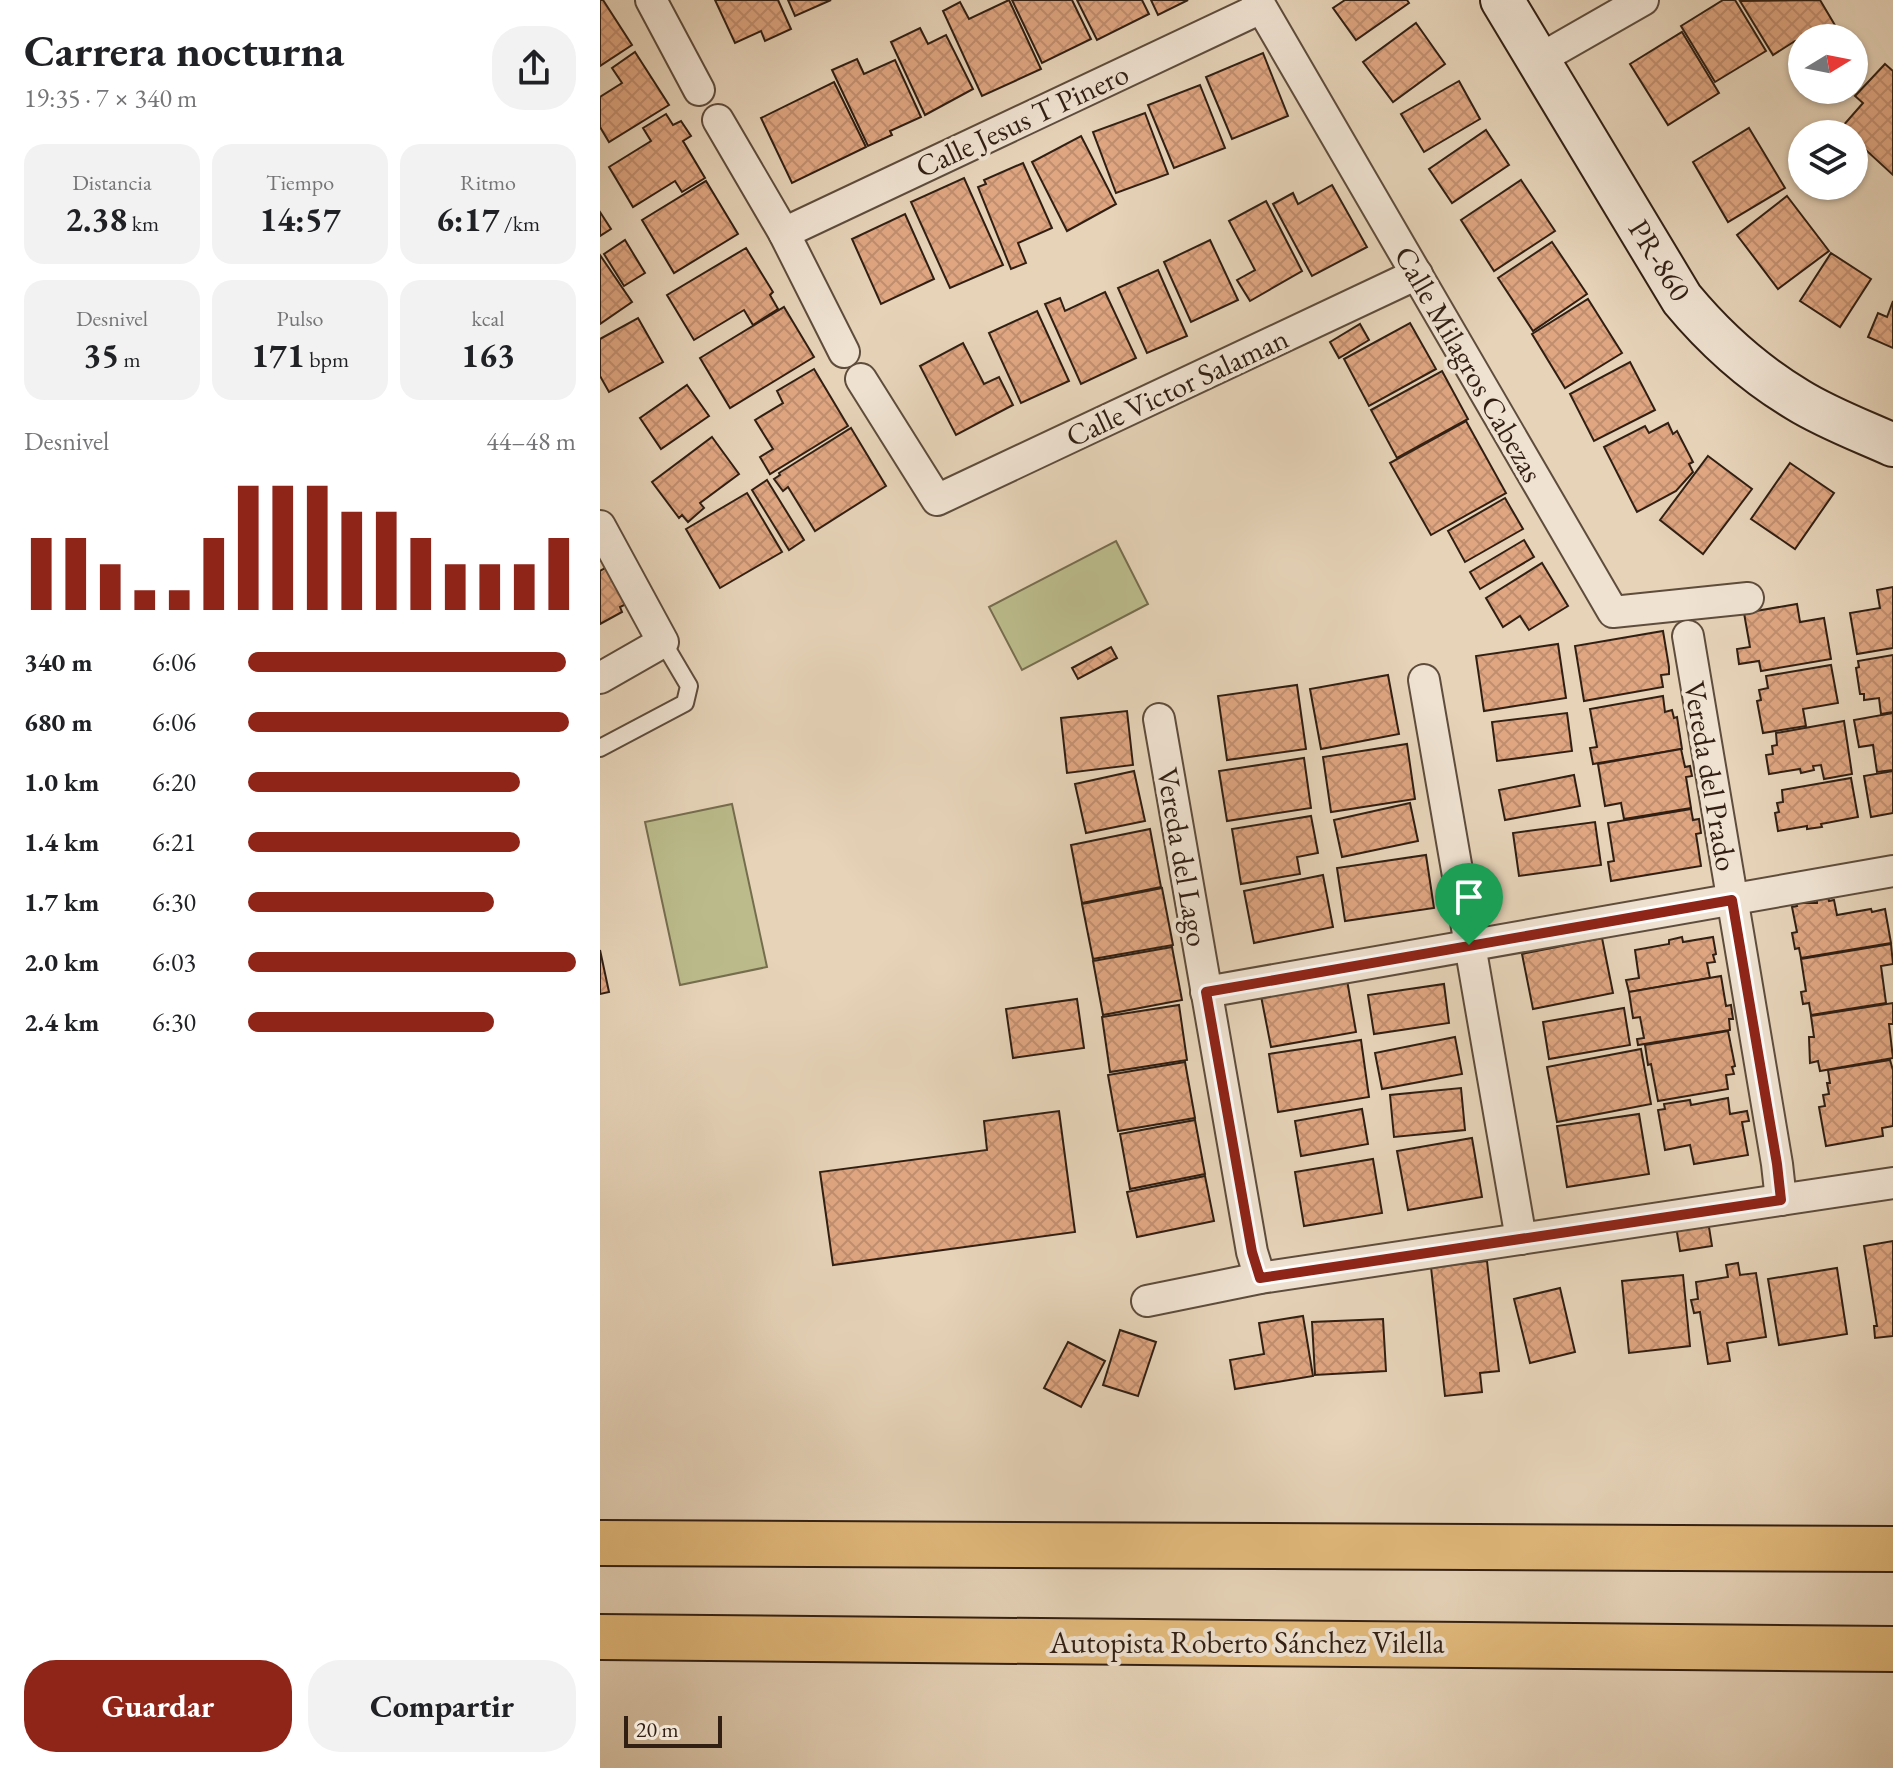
<!DOCTYPE html>
<html lang="es">
<meta charset="utf-8">
<style>
body{margin:0;font-family:"EB Garamond",serif;background:#f2f2f2;color:#202124;height:100vh;display:flex;flex-direction:column;font-size:30px;white-space:nowrap}
*{box-sizing:border-box;margin:0}
p{font-size:26px;color:#757577}
.icon{flex:none;width:44px;height:44px;fill:none;stroke:currentColor;stroke-width:2;stroke-linecap:round;stroke-linejoin:round}
.map{position:relative;flex:1;overflow:hidden}
.panel{display:flex;flex-direction:column;background:#fff;width:600px}
.panel>*{flex:none}
.needle{width:52px;rotate:80deg}
.tools{position:absolute;left:1188px;top:24px;display:grid;gap:16px}
.tools a{display:grid;place-items:center;width:80px;height:80px;border-radius:50%;background:#fff;box-shadow:0 2px 6px #0004;font-size:40px}
.scale{position:absolute;left:24px;bottom:20px;width:98px;box-sizing:border-box;padding-left:8px;border:4px solid #311f13;border-top:0;font-size:22px;line-height:28px;white-space:nowrap;color:#311f13;-webkit-text-stroke:6px #efe2d1;paint-order:stroke}
.pin{position:absolute;display:grid;place-items:center;width:68px;height:68px;color:#fff;margin:-82px -34px;border-radius:50% 50% 50% 0;rotate:-45deg;box-shadow:0 0 8px #0007}
.pin .icon{rotate:45deg}
.round{display:grid;place-items:center;flex:none;width:84px;height:84px;border-radius:32px;background:#f2f2f2}
.summary{display:flex;align-items:center;justify-content:space-between;height:136px;padding:0 24px}
h1{font-size:44px;font-weight:700;line-height:60px}
.figures{display:grid;grid-template-columns:repeat(3,1fr);gap:12px;height:136px;padding:8px 24px}
.figures div{display:grid;align-content:center;border-radius:20px;background:#f2f2f2;text-align:center}
.figures b{font-size:34px;font-weight:700}
.figures small{font-size:22px;font-weight:400}
.figures p{font-size:22px}
.chart{height:224px;padding:16px 24px}
.chart p{display:flex;justify-content:space-between}
.chart svg{width:100%;height:144px;margin-top:8px;stroke:#8f2418;stroke-width:6}
.action{display:flex;gap:16px;margin-top:auto;padding:16px 24px}
.action a{flex:1;height:92px;border-radius:32px;background:#8f2418;color:#fff;font-size:32px;font-weight:700;line-height:92px;text-align:center}
.action a+a{background:#f2f2f2;color:#202124}
ul{padding:0 24px;list-style:none;font-size:26px}
li{display:grid;grid-template-columns:128px 96px 1fr;align-items:center;height:60px}
li i{height:20px;border-radius:10px;background:#8f2418}
main{display:flex;flex:1;min-height:0}
.map>svg:first-child{display:block}
</style>
<main>
<section class="panel">
<div class="summary"><div><h1>Carrera nocturna</h1><p>19:35 · 7 × 340 m</p></div><a class="round"><svg class="icon" aria-label="share" viewBox="0 0 24 24"><path d="M12 15V3M7 8l5-5 5 5M5 13v7h14v-7"/></svg></a></div>
<div class="figures">
<div><p>Distancia</p><b>2.38<small> km</small></b></div>
<div><p>Tiempo</p><b>14:57</b></div>
<div><p>Ritmo</p><b>6:17<small> /km</small></b></div>
</div>
<div class="figures">
<div><p>Desnivel</p><b>35<small> m</small></b></div>
<div><p>Pulso</p><b>171<small> bpm</small></b></div>
<div><p>kcal</p><b>163</b></div>
</div>
<div class="chart"><p><span>Desnivel</span>44–48 m</p>
<svg viewBox="0 0 160 44" preserveAspectRatio="none"><path d="M5 44V22M15 44V22M25 44V30M35 44V38M45 44V38M55 44V22M65 44V6M75 44V6M85 44V6M95 44V14M105 44V14M115 44V22M125 44V30M135 44V30M145 44V30M155 44V22"/></svg>
</div>
<ul>
<li><b>340 m</b>6:06<i style="width:97%"></i></li>
<li><b>680 m</b>6:06<i style="width:98%"></i></li>
<li><b>1.0 km</b>6:20<i style="width:83%"></i></li>
<li><b>1.4 km</b>6:21<i style="width:83%"></i></li>
<li><b>1.7 km</b>6:30<i style="width:75%"></i></li>
<li><b>2.0 km</b>6:03<i style="width:100%"></i></li>
<li><b>2.4 km</b>6:30<i style="width:75%"></i></li>
</ul>
<div class="action"><a>Guardar</a><a>Compartir</a></div>
</section>
<div class="map">
<svg width="1293" height="1768" viewBox="0 0 1293 1768">
<defs>
<pattern id="building-cross-hatch" width="8" height="8" patternUnits="userSpaceOnUse" patternTransform="scale(2)"><rect width="8" height="8" fill="#dfa681"/><path d="M0 0l8 8M0 8l8-8" fill="none" stroke="#c08e6f"/></pattern>
</defs>
<rect width="100%" height="100%" fill="#e6d3b8"/>
<filter id="stains"><feTurbulence type="fractalNoise" baseFrequency=".0025" numOctaves="4"/><feColorMatrix values="0 0 0 0 .2 0 0 0 0 .09 0 0 0 0 .02 0 0 0 .5 -.17"/></filter>
<radialGradient id="worn" r=".72"><stop offset=".6" stop-color="#630" stop-opacity="0"/><stop offset="1" stop-color="#630" stop-opacity=".3"/></radialGradient>
<g fill="#bbbb8b" stroke="#766d4f" stroke-width="2">
<polygon points="516,541 548,604 422,670 389,607"/>
<polygon points="132,804 167,967 80,985 45,822"/>
</g>
<g fill="url(#building-cross-hatch)" stroke="#311f13" stroke-width="2">
<polygon points="0,0 3,0 32,45 0,66"/>
<polygon points="115,0 178,0 191,29 165,41 161,31 135,43"/>
<polygon points="188,0 231,0 195,16"/>
<polygon points="409,0 441,69 382,96 343,11 360,2 369,19"/>
<polygon points="412,0 472,0 491,39 442,63"/>
<polygon points="477,0 542,0 549,14 497,40"/>
<polygon points="551,0 588,0 558,15"/>
<polygon points="745,0 807,0 809,3 756,40 733,8"/>
<polygon points="1123,0 1135,0 1166,51 1115,82 1081,26"/>
<polygon points="1220,0 1242,37 1202,38 1202,51 1195,41 1173,55 1140,1"/>
<polygon points="816,23 845,64 793,102 763,62"/>
<polygon points="320,28 328,44 346,35 373,89 325,115 291,42"/>
<polygon points="1082,32 1119,93 1068,125 1030,64"/>
<polygon points="35,52 69,105 9,142 0,127 0,97 22,83 12,68"/>
<polygon points="663,53 688,116 632,139 606,77"/>
<polygon points="257,59 264,74 295,60 321,117 290,131 292,135 268,146 232,70"/>
<polygon points="1285,64 1293,71 1293,175 1254,139 1254,134 1249,134 1242,127 1263,103 1255,96"/>
<polygon points="859,81 880,119 824,152 801,114"/>
<polygon points="234,82 266,147 192,183 161,118"/>
<polygon points="600,85 625,148 574,168 548,105"/>
<polygon points="545,113 568,174 516,193 493,132"/>
<polygon points="66,114 73,125 81,121 91,136 83,141 105,178 82,192 75,181 33,207 9,167 51,141 43,128"/>
<polygon points="1149,128 1185,188 1128,222 1093,162"/>
<polygon points="886,130 909,165 852,203 829,169"/>
<polygon points="481,136 516,204 467,231 432,162"/>
<polygon points="423,163 452,228 418,243 426,263 411,269 378,187 386,184 384,180"/>
<polygon points="364,178 403,265 350,288 311,202"/>
<polygon points="921,180 955,231 894,271 861,220"/>
<polygon points="106,181 138,234 74,273 42,220"/>
<polygon points="732,185 767,247 712,276 673,204 693,193 698,204"/>
<polygon points="1187,196 1229,251 1178,289 1137,235"/>
<polygon points="666,201 702,271 650,301 637,280 655,270 629,221"/>
<polygon points="0,212 11,229 0,236"/>
<polygon points="305,214 334,279 281,304 252,239"/>
<polygon points="25,240 45,273 24,286 4,254"/>
<polygon points="610,240 638,300 591,322 564,262"/>
<polygon points="952,242 987,294 933,331 898,278"/>
<polygon points="146,248 173,292 170,295 178,309 153,325 144,310 94,340 67,295"/>
<polygon points="1231,253 1271,279 1240,327 1200,301"/>
<polygon points="0,255 32,302 0,324"/>
<polygon points="558,270 587,336 547,353 518,288"/>
<polygon points="505,292 536,358 481,384 445,304 460,298 465,311"/>
<polygon points="988,299 1022,353 965,388 932,334"/>
<polygon points="1293,301 1293,348 1268,337 1278,313 1287,317"/>
<polygon points="184,307 214,357 130,408 100,358"/>
<polygon points="437,311 469,381 421,403 389,333"/>
<polygon points="38,318 63,362 9,392 0,376 0,339"/>
<polygon points="810,323 836,369 769,406 744,359"/>
<polygon points="760,324 769,340 739,358 730,342"/>
<polygon points="363,343 384,384 399,377 413,405 356,435 320,366"/>
<polygon points="1030,362 1055,410 994,441 970,394"/>
<polygon points="214,369 248,426 170,474 160,457 173,449 155,420 183,403 177,391"/>
<polygon points="842,371 868,419 797,458 771,410"/>
<polygon points="87,385 109,416 61,449 40,418"/>
<polygon points="866,421 906,493 831,535 790,463"/>
<polygon points="1068,423 1073,434 1077,431 1093,462 1089,464 1093,472 1076,491 1037,512 1004,447 1045,426 1049,433"/>
<polygon points="251,428 286,486 215,531 188,487 183,491 174,479 180,475 179,473"/>
<polygon points="112,437 139,474 100,503 104,508 88,522 82,515 79,518 52,482"/>
<polygon points="1108,456 1152,489 1103,554 1060,520"/>
<polygon points="1190,463 1234,493 1195,549 1151,519"/>
<polygon points="167,480 204,540 189,550 152,490"/>
<polygon points="147,493 182,552 120,588 86,529"/>
<polygon points="905,498 923,529 865,562 848,531"/>
<polygon points="924,540 934,557 880,589 870,572"/>
<polygon points="942,563 968,606 929,630 920,616 903,627 886,598"/>
<polygon points="9,566 28,603 20,607 22,612 0,624 0,571"/>
<polygon points="1293,587 1293,648 1257,654 1250,613 1280,608 1277,590"/>
<polygon points="1197,604 1200,622 1224,618 1231,659 1161,671 1159,661 1139,664 1137,649 1150,647 1144,613"/>
<polygon points="1063,631 1069,667 1069,674 1061,675 1063,687 984,701 975,646"/>
<polygon points="958,644 966,698 884,711 876,656"/>
<polygon points="511,647 517,658 478,679 472,668"/>
<polygon points="1293,655 1293,712 1281,714 1279,698 1264,700 1264,694 1260,694 1256,668 1259,667 1258,661"/>
<polygon points="1231,665 1238,703 1203,709 1206,726 1163,733 1157,701 1161,700 1159,690 1168,688 1166,676"/>
<polygon points="788,675 799,734 721,749 710,689"/>
<polygon points="697,685 706,749 627,760 618,696"/>
<polygon points="1063,696 1065,712 1072,710 1074,718 1077,717 1082,749 993,764 990,748 997,747 990,709"/>
<polygon points="527,711 533,765 467,773 461,718"/>
<polygon points="967,713 972,751 897,761 892,722"/>
<polygon points="1293,713 1293,770 1277,772 1273,745 1259,747 1254,720"/>
<polygon points="1244,721 1252,774 1224,779 1221,765 1213,766 1214,770 1201,773 1200,769 1169,774 1166,755 1173,754 1172,746 1177,745 1176,733"/>
<polygon points="807,744 815,799 731,812 723,757"/>
<polygon points="1081,749 1085,767 1090,766 1092,776 1086,777 1091,808 1024,819 1021,803 1005,806 998,764"/>
<polygon points="704,758 711,808 627,821 619,771"/>
<polygon points="534,771 545,821 486,833 475,784"/>
<polygon points="1293,771 1293,813 1271,817 1264,776"/>
<polygon points="974,775 980,806 905,820 899,790"/>
<polygon points="1251,778 1258,817 1221,824 1222,827 1207,829 1207,826 1178,831 1175,813 1179,812 1177,803 1183,802 1182,790"/>
<polygon points="810,803 818,841 742,857 734,820"/>
<polygon points="1091,809 1093,820 1099,819 1101,833 1096,834 1101,866 1011,881 1008,862 1014,861 1008,823"/>
<polygon points="711,816 718,853 697,857 700,874 641,884 632,829"/>
<polygon points="995,822 1001,865 919,876 913,833"/>
<polygon points="550,829 561,887 482,903 471,845"/>
<polygon points="826,855 834,908 745,921 737,868"/>
<polygon points="723,875 733,927 654,943 644,891"/>
<polygon points="562,888 573,945 493,959 482,904"/>
<polygon points="1228,897 1229,901 1234,900 1237,915 1271,909 1272,912 1285,909 1291,943 1201,958 1199,948 1195,949 1192,933 1197,932 1192,907 1197,906 1196,903 1217,903 1217,899"/>
<polygon points="1082,937 1083,942 1113,937 1116,954 1113,955 1115,962 1107,963 1110,978 1029,992 1026,980 1039,978 1035,950 1069,944 1069,940"/>
<polygon points="1002,938 1013,993 933,1009 922,954"/>
<polygon points="1291,944 1293,964 1281,966 1286,1003 1211,1015 1209,1003 1203,1004 1201,992 1206,991 1201,959"/>
<polygon points="572,947 582,1000 503,1015 493,961"/>
<polygon points="0,950 9,992 0,994"/>
<polygon points="1121,976 1126,1006 1131,1005 1133,1019 1129,1019 1130,1030 1038,1045 1037,1039 1044,1038 1040,1017 1033,1018 1029,992"/>
<polygon points="747,980 756,1032 671,1047 661,996"/>
<polygon points="844,984 849,1023 774,1034 768,995"/>
<polygon points="477,999 484,1048 413,1058 406,1009"/>
<polygon points="1293,1003 1293,1024 1289,1024 1293,1058 1220,1071 1218,1061 1210,1063 1209,1037 1214,1037 1211,1016"/>
<polygon points="579,1005 587,1060 510,1072 502,1017"/>
<polygon points="1024,1008 1030,1045 949,1059 943,1022"/>
<polygon points="1128,1031 1135,1066 1132,1067 1134,1074 1126,1075 1128,1089 1058,1101 1051,1064 1048,1065 1045,1045"/>
<polygon points="855,1037 862,1074 782,1089 775,1053"/>
<polygon points="761,1040 769,1097 678,1112 669,1054"/>
<polygon points="1041,1049 1051,1104 957,1122 947,1067"/>
<polygon points="1290,1060 1293,1070 1293,1126 1282,1128 1283,1136 1226,1146 1219,1107 1225,1106 1223,1095 1229,1094 1227,1083 1230,1083 1228,1070"/>
<polygon points="585,1062 595,1118 518,1131 508,1075"/>
<polygon points="861,1088 865,1130 794,1137 790,1095"/>
<polygon points="1128,1098 1130,1114 1147,1111 1149,1121 1142,1122 1148,1155 1094,1164 1090,1145 1065,1150 1058,1110 1065,1109 1064,1104 1090,1100 1091,1105"/>
<polygon points="762,1109 768,1144 701,1156 695,1121"/>
<polygon points="459,1111 475,1232 233,1265 220,1172 387,1150 384,1121"/>
<polygon points="1039,1114 1049,1174 967,1187 957,1126"/>
<polygon points="595,1120 605,1174 530,1189 520,1134"/>
<polygon points="872,1138 882,1197 808,1210 797,1151"/>
<polygon points="773,1159 782,1213 704,1226 695,1172"/>
<polygon points="605,1176 614,1221 537,1237 527,1192"/>
<polygon points="1108,1221 1112,1246 1080,1251 1076,1226"/>
<polygon points="1293,1241 1293,1336 1275,1338 1274,1326 1277,1326 1264,1246"/>
<polygon points="887,1261 899,1371 880,1373 882,1392 845,1396 831,1267"/>
<polygon points="1138,1263 1140,1275 1156,1273 1166,1337 1127,1343 1130,1361 1108,1364 1100,1312 1094,1313 1091,1300 1098,1299 1096,1282 1128,1277 1126,1265"/>
<polygon points="1237,1268 1247,1334 1179,1345 1168,1279"/>
<polygon points="1083,1275 1090,1346 1029,1353 1022,1281"/>
<polygon points="960,1288 975,1352 930,1363 914,1299"/>
<polygon points="703,1316 713,1376 635,1389 630,1360 664,1354 659,1323"/>
<polygon points="783,1319 786,1371 715,1375 712,1322"/>
<polygon points="520,1330 556,1342 538,1396 503,1385"/>
<polygon points="468,1342 505,1361 481,1407 444,1388"/>
</g>
<g fill="none" stroke-linecap="round" stroke-linejoin="round">
<defs>
<polyline id="lane" points="0,748 85,703 89,686 63,642"/>
<g id="street">
<polyline points="51,0 99,90"/>
<polyline points="657,0 1013,612 1148,598"/>
<polyline points="938,60 1043,0"/>
<polyline points="118,120 184,233 244,352"/>
<polyline points="184,233 661,8"/>
<polyline points="261,379 337,500 817,274"/>
<polyline points="0,526 63,642 0,678"/>
<polyline points="1088,636 1177,1164 1181,1200"/>
<polyline points="824,680 921,1239"/>
<polyline points="559,719 652,1252 660,1278"/>
<polyline points="606,992 1293,871"/>
<polyline points="547,1301 660,1278 1293,1183"/>
</g>
<path id="secondary" d="M 902,0 L 1082,299 C 1116,340 1153,373 1198,400 C 1227,418 1262,431 1293,445"/>
<g id="highway">
<polyline points="0,1543 1293,1549"/>
<polyline points="0,1637 1293,1649"/>
</g>
</defs>
<use href="#lane" stroke="#5e4c3c" stroke-width="20"/>
<use href="#street" stroke="#5e4c3c" stroke-width="34"/>
<use href="#secondary" stroke="#311f13" stroke-width="46"/>
<use href="#highway" stroke="#311f13" stroke-width="48"/>
<use href="#lane" stroke="#efe2d1" stroke-width="16"/>
<use href="#street" stroke="#efe2d1" stroke-width="30"/>
<use href="#secondary" stroke="#efe2d1" stroke-width="42"/>
<use href="#highway" stroke="#e3ba7c" stroke-width="44"/>
</g>
<g fill="none" stroke-linecap="round" stroke-linejoin="round">
<defs>
<polygon id="route" points="1132,900 1177,1164 1181,1200 660,1278 652,1252 606,992"/>
</defs>
<use href="#route" stroke="#fff" stroke-width="16"/>
<use href="#route" stroke="#8f2418" stroke-width="10"/>
</g>
<g text-anchor="middle" dominant-baseline="central" stroke-width="8" stroke-linejoin="round" paint-order="stroke">
<g font-size="30" fill="#311f13" stroke="#efe2d1">
<text transform="translate(422 120) rotate(-25)">Calle Jesus T Pinero</text>
<text transform="translate(1060 260) rotate(58)">PR-860</text>
<text transform="translate(869 364) rotate(60)">Calle Milagros Cabezas</text>
<text transform="translate(577 387) rotate(-25)">Calle Victor Salaman</text>
<text transform="translate(1111 776) rotate(80)">Vereda del Prado</text>
<text transform="translate(583 857) rotate(80)">Vereda del Lago</text>
<text x="647" y="1642">Autopista Roberto Sánchez Vilella</text>
</g>
</g>
<rect width="100%" height="100%" filter="url(#stains)"/>
<rect width="100%" height="100%" fill="url(#worn)"/>
</svg>
<div class="tools">
<a><svg class="needle" viewBox="-14 -14 28 28"><path d="M0-13l5 13h-10z" fill="#e53935"/><path d="M0 13l5-13h-10z" fill="#757577"/></svg></a>
<a><svg class="icon" aria-label="layers" viewBox="0 0 24 24"><path d="M12 4l9 5-9 5-9-5zM3 14l9 5 9-5"/></svg></a>
</div>
<div class="scale">20 m</div>
<div class="pin" style="left:869px;top:945px;background:#1e9e55"><svg class="icon" aria-label="arrive" viewBox="0 0 24 24"><path d="M6 21V4h12l-3 4 3 4H6"/></svg></div>
</div>
</main>
